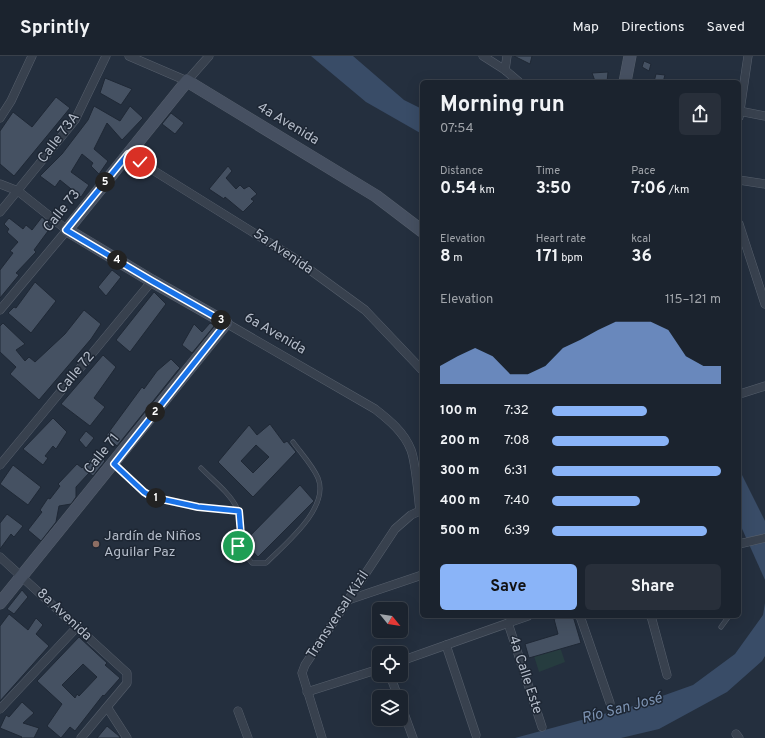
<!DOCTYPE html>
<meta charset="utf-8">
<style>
body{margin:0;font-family:Overpass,sans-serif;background:#282f3a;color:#f1f3f6;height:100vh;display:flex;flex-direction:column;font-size:15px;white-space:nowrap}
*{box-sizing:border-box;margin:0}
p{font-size:13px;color:#a0a4aa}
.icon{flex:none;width:22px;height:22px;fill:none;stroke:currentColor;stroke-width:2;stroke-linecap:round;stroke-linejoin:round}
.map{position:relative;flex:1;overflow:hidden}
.details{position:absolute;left:420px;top:24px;width:321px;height:538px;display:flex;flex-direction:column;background:#1b232e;border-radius:6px;box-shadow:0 4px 16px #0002,0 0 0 1px #39404a}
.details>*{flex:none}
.needle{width:26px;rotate:120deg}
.buttons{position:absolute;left:372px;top:546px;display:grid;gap:8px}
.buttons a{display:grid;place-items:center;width:36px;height:36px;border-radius:6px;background:#1b232e;box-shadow:0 4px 16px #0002,0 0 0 1px #39404a;font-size:20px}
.pin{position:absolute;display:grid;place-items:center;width:34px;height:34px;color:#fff;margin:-17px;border:2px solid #fff;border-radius:50%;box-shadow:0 1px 4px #0007}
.km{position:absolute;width:20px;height:20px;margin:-10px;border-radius:50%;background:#222;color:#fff;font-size:11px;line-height:20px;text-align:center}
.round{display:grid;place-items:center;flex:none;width:42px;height:42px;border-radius:6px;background:#282f3a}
.overview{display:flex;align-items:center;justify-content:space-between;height:68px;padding:0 20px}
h1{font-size:22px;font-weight:700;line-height:30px}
.metrics{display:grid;grid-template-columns:repeat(3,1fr);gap:6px;height:68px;padding:4px 20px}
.metrics div{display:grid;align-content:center}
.metrics b{font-size:17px;font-weight:700}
.metrics small{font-size:11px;font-weight:400}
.metrics p{font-size:11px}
.chart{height:112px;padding:8px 20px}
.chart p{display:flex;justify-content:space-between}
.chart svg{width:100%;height:72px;margin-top:4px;fill:#8ab4f8;opacity:.7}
.primary-button{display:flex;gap:8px;margin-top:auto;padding:8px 20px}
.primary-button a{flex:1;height:46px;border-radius:6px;background:#8ab4f8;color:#111;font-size:16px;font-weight:700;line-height:46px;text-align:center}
.primary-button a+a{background:#282f3a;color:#f1f3f6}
ul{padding:0 20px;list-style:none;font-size:13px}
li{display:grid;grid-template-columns:64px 48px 1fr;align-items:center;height:30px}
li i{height:10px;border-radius:5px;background:#8ab4f8}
header{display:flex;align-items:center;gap:24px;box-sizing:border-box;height:56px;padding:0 20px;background:#1b232e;border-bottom:1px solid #39404a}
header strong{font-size:19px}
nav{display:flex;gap:22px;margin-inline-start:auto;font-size:14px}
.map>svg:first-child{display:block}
</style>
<header>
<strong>Sprintly</strong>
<nav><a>Map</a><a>Directions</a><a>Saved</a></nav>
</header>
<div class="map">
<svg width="765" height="682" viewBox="0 0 765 682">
<rect width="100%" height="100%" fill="#242f3e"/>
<polygon fill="#263c3f" points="560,591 565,606 539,616 534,600"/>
<g fill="#394c67">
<polygon points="311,0 353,0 404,44 422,53 422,78 366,46"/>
<polygon points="739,413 765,465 765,524 739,466"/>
<polygon points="765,547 765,600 762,605 727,636 659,673 621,682 515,682 637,649 693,629 735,598 763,559"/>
</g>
<g fill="#455162" stroke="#1f2835" fill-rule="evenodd">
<polygon points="514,0 532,0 530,8"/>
<polygon points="644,5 651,8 649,15 642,11"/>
<polygon points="608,16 607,26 595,25 592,17"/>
<polygon points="656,18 665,19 663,26 654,26"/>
<polygon points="105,22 132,33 121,49 100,37"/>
<polygon points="56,41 70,52 14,120 0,108 0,75 13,56 32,71"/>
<polygon points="94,50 120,65 130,50 143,62 122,84 107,67 94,93 108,105 99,118 91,110 93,107 82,98 71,116 89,129 81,141 60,124 55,131 40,120 62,98 88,64"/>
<polygon points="171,57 184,67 175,78 162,68"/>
<polygon points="228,110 232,115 226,122 236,133 240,129 244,133 249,130 257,138 251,143 254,145 243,156 225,141 224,143 209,133"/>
<polygon points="42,161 51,171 34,194 36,196 16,217 19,219 0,242 0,214 13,197 10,195 18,186 7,176 9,173 4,168 9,162 23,173 26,169 32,174"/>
<polygon points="112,214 121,221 106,240 98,231"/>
<polygon points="35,226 56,245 31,277 8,257 14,251 16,252"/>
<polygon points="154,236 166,248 130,296 116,284"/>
<polygon points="84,254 101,268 91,283 39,344 10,318 16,311 0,296 0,270 3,267 25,288 16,294 25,305 29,301 35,306 65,278"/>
<polygon points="210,267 215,269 192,297 182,289 194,268 202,276"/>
<polygon points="103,299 116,311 94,342 105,351 90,370 61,348"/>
<polygon points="171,303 180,312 178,314 117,390 106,380 142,331 144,333 157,315"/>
<polygon points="53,362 67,376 56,393 53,390 45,400 48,402 43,409 23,393"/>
<path d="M 270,368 L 284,387 L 287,385 L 296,396 L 253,441 L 218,406 L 249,369 L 257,379 ZM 256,389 L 269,401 L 253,417 L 241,405 Z"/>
<polygon points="86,375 94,382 86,392 79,384"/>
<polygon points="96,397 105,405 93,420 89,417 76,431 76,441 71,448 59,450 56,466 41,485 28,474 42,456 40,454 48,442 50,443 60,430 58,428 77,408 82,412"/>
<polygon points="13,409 41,431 28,449 0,428"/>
<polygon points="300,429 314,445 258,501 244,486"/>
<polygon points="7,458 23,470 14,481 11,478 0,493 0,467"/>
<polygon points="22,534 28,541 14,558 7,553"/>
<polygon points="9,558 28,574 36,562 43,569 36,578 49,590 0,645 0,570"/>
<polygon points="565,560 573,560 581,587 529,602 525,588 558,578 554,563"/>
<path d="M 79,581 L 107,607 L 105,609 L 120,622 L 104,640 L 103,639 L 75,675 L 70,671 L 61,682 L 47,670 L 62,648 L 37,625 ZM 83,608 L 97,621 L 79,640 L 77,638 L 75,642 L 62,629 Z"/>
<polygon points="22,646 34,657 23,667 39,672 34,682 21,682 22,681 0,672 6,659 9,661"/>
<polygon points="107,670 119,680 120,682 97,682"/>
</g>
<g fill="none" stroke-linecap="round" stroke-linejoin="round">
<defs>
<g id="lane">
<polyline points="114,408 144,437 152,441 199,451 239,455"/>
<path d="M 201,412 C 226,437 250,451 238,490 L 252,507 L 266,507 C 285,488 330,452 318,422 C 313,410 301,397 293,386"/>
<polyline points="721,571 729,560"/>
</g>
<g id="street">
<polyline points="129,0 187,25 209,0"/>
<polyline points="483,0 505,14 519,26"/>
<polyline points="505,14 507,0"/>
<polyline points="739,55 765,60"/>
<polyline points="739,61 748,0"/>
<polyline points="0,62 11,45 32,0"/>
<polyline points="127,98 291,200 365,254 422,314"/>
<polyline points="739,124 765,128"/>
<polyline points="0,128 18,135 67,174 0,254"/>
<polyline points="0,156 75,64 106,0"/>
<polyline points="739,168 765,248"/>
<path d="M 226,267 L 375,353 C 389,364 404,376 411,394 C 416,407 418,439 420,455"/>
<polyline points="743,337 765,330"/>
<polyline points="0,409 152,225"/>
<polyline points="739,488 765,482"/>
<polyline points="0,501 127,617 127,627 81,682"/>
<polyline points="348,544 422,519"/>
<polyline points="580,560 610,647"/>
<polyline points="651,560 667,619"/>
<polyline points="508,567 542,671"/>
<polyline points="446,589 476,679"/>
<polyline points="401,605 528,560"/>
<polyline points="390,619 398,641"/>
<polyline points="307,636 379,613"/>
<polyline points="401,649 413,682"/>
<polyline points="107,651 127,682"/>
<polyline points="0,653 77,571"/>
<polyline points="238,655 248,682"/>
<polyline points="736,678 739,682"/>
<polyline points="322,682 302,617 305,609 395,473 411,459 422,454"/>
</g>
<g id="secondary">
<polyline points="625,26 630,0"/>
<polyline points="0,547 226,267 152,225 67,174 187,25 376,140 422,175"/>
</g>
</defs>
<use href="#lane" stroke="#565f6c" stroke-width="5"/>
<use href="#street" stroke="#565f6c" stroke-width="9"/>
<use href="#secondary" stroke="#565f6c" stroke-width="13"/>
<use href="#lane" stroke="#38414e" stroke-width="4"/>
<use href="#street" stroke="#38414e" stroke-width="8"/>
<use href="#secondary" stroke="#465061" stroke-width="12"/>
</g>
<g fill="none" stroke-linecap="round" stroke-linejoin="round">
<defs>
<polyline id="route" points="140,106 128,98 66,174 152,225 226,267 114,408 144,436 152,441 198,451 239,455 241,479 238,490"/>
</defs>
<use href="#route" stroke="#fff" stroke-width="8"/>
<use href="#route" stroke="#1a73e8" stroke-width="5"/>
</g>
<circle fill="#8d6e63" stroke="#1d2633" stroke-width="1.5" cx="96" cy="488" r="4"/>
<g text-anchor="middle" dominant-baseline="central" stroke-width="3" stroke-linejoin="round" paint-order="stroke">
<g font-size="14" fill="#b4bcc9" stroke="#1d2633">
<text transform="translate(288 68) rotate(31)">4a Avenida</text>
<text transform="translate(59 82) rotate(-53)">Calle 73A</text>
<text transform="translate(62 155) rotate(-51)">Calle 73</text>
<text transform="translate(283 196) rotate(34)">5a Avenida</text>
<text transform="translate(275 278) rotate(30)">6a Avenida</text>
<text transform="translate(76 317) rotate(-50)">Calle 72</text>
<text transform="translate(102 398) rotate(-51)">Calle 71</text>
<text transform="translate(64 559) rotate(43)">8a Avenida</text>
<text transform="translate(338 559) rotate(-57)">Transversal Kizil</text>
<text transform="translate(525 619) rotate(72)">4a Calle Este</text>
</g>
<g font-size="14" fill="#b4bcc9" stroke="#1d2633" text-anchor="start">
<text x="104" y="480">Jardín de Niños<tspan x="104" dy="16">Aguilar Paz</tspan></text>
</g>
<g font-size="15" font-style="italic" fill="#7c92b1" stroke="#1d2633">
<text transform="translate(622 653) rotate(-15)">Río San José</text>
</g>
</g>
</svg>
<div class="buttons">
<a><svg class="needle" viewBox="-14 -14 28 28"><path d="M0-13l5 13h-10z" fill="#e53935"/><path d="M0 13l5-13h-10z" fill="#a0a4aa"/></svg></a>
<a><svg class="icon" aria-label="locate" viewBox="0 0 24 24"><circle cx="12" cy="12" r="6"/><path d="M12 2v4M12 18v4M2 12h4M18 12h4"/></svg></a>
<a><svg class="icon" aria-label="layers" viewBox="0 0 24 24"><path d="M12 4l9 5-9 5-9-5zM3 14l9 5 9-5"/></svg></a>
</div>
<div class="pin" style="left:238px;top:490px;background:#1e9e55"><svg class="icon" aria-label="arrive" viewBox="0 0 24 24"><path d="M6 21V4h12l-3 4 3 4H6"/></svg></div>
<div class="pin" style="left:140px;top:106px;background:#d93025"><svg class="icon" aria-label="check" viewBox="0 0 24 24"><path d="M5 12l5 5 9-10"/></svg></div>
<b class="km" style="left:156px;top:442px">1</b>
<b class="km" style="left:155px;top:356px">2</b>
<b class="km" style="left:221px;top:264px">3</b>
<b class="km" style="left:117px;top:204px">4</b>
<b class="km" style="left:105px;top:126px">5</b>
<section class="details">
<div class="overview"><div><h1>Morning run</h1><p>07:54</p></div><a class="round"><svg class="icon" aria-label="share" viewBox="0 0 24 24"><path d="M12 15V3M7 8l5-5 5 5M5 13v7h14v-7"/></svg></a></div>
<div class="metrics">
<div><p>Distance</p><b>0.54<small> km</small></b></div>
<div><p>Time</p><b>3:50</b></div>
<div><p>Pace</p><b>7:06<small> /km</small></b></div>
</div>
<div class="metrics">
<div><p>Elevation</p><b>8<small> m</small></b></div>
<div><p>Heart rate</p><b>171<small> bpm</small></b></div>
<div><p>kcal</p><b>36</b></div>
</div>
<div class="chart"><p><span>Elevation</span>115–121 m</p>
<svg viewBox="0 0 160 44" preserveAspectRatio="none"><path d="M0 44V33L10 27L20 22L30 27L40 38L50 38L60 33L70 22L80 17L90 11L100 6L110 6L120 6L130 11L140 27L150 33L160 33V44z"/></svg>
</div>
<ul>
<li><b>100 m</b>7:32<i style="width:56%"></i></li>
<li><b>200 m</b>7:08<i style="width:69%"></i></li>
<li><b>300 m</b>6:31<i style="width:100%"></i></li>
<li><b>400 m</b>7:40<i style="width:52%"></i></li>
<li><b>500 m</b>6:39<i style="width:92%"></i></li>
</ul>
<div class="primary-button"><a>Save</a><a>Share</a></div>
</section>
</div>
